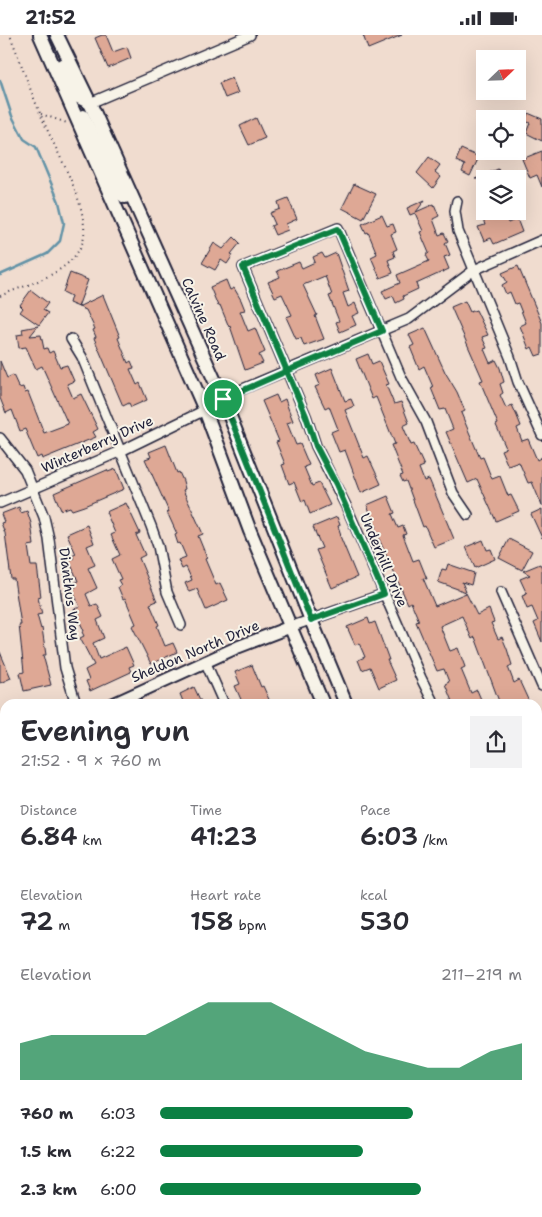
<!DOCTYPE html>
<meta charset="utf-8">
<style>
body{margin:0;font-family:"Shantell Sans",sans-serif;background:#f2f2f3;color:#2b2b33;height:100vh;display:flex;flex-direction:column;font-size:19px;white-space:nowrap}
*{box-sizing:border-box;margin:0}
p{font-size:16px;color:#7c7c81}
.icon{flex:none;width:28px;height:28px;fill:none;stroke:currentColor;stroke-width:2;stroke-linecap:round;stroke-linejoin:round}
.map{position:relative;flex:1;overflow:hidden}
.details{position:absolute;left:0px;top:664px;width:542px;height:519px;display:flex;flex-direction:column;background:#fff;border-radius:15px 15px 0 0;box-shadow:0 5px 20px #0002}
.details>*{flex:none}
.needle{width:32px;rotate:67deg}
.controls{position:absolute;left:476px;top:15px;display:grid;gap:10px}
.controls a{display:grid;place-items:center;width:50px;height:50px;border-radius:0px;background:#fff;box-shadow:0 5px 20px #0002;font-size:25px}
.pin{position:absolute;display:grid;place-items:center;width:42px;height:42px;color:#fff;margin:-21px;border:2px solid #fff;border-radius:50%;box-shadow:0 1px 5px #0007}
.round{display:grid;place-items:center;flex:none;width:52px;height:52px;border-radius:0px;background:#f2f2f3}
.headline{display:flex;align-items:center;justify-content:space-between;height:85px;padding:0 20px}
h1{font-size:28px;font-weight:600;line-height:38px}
.stats{display:grid;grid-template-columns:repeat(3,1fr);gap:8px;height:85px;padding:5px 20px}
.stats div{display:grid;align-content:center}
.stats b{font-size:25px;font-weight:600}
.stats small{font-size:14px;font-weight:400}
.stats p{font-size:14px}
.chart{height:140px;padding:10px 20px}
.chart p{display:flex;justify-content:space-between}
.chart svg{width:100%;height:90px;margin-top:5px;fill:#0b8043;opacity:.7}
ul{padding:0 20px;list-style:none;font-size:16px}
li{display:grid;grid-template-columns:80px 60px 1fr;align-items:center;height:38px}
li i{height:12px;border-radius:6px;background:#0b8043}
.status{display:flex;justify-content:space-between;align-items:center;height:35px;padding:0 25px;background:#fff;direction:ltr}
.status svg{height:14px;fill:currentColor}
.map>svg:first-child{display:block}
</style>
<div class="status"><b>21:52</b><svg viewBox="0 0 49 12"><path d="M0 12V9h3v3zM5 12V6h3v6zM10 12V3h3v9zM15 12V0h3v12zM26 1h20v11H26zM47 4h2v5h-2z"/></svg></div>
<div class="map">
<svg width="542" height="1182" viewBox="0 0 542 1182">
<rect width="100%" height="100%" fill="#f0dccf"/>
<filter id="ink" filterUnits="userSpaceOnUse"><feTurbulence type="fractalNoise" baseFrequency=".02" numOctaves="2"/><feDisplacementMap in="SourceGraphic" scale="10" xChannelSelector="R" yChannelSelector="G"/><feConvolveMatrix kernelMatrix="1 2 1 2 8 2 1 2 1" color-interpolation-filters="sRGB"/></filter>
<g filter="url(#ink)">
<polygon fill="#c0dc94" stroke="#717f68" points="125,1178 387,1178 382,1182 115,1182"/>
<g fill="none" stroke-linecap="round" stroke-linejoin="round">
<g stroke="#6493a7" stroke-width="2.5">
<polyline points="0,45 12,81 24,104 36,112 59,167 64,188 60,206 47,219 0,240"/>
<polyline points="418,1182 423,1178"/>
</g>
</g>
<g fill="#dea895" stroke="#22223b">
<polygon points="102,0 106,0 113,17 127,12 131,23 108,33 95,3"/>
<polygon points="363,0 402,0 368,14"/>
<polygon points="232,43 238,58 225,63 219,48"/>
<polygon points="528,78 542,84 542,106 526,98 530,88 525,86"/>
<polygon points="256,83 265,103 249,110 240,91"/>
<polygon points="461,114 479,122 470,141 462,137 465,130 456,126"/>
<polygon points="542,116 542,152 537,140 530,143 522,124"/>
<polygon points="429,122 440,130 435,137 441,142 433,153 417,138"/>
<polygon points="498,134 502,144 475,144"/>
<polygon points="354,149 376,159 363,184 342,173"/>
<polygon points="288,163 297,184 286,189 288,195 275,200 271,191 275,189 270,178 280,174 278,167"/>
<polygon points="425,165 416,177 434,169 439,181 433,184 439,200 444,198 448,206 445,208 450,220 444,222 449,234 416,249 418,254 403,261 404,264 396,268 393,261 386,264 382,256 400,248 397,240 429,226 426,220 429,218 420,197 423,196 415,178 410,180 407,173"/>
<polygon points="480,176 504,176 508,188 517,184 522,197 494,209 491,203 484,206 478,192 485,190"/>
<polygon points="382,180 387,191 393,189 396,197 391,199 397,214 393,216 395,222 388,225 393,238 380,243 371,222 377,219 368,197 366,198 362,189"/>
<polygon points="234,202 240,208 231,219 233,220 227,229 221,225 215,235 202,228 214,208 223,214"/>
<polygon points="322,218 325,223 336,218 349,256 343,258 348,272 355,268 359,278 352,281 356,290 340,297 336,287 339,286 329,261 332,260 325,241 303,250 317,280 315,281 324,304 304,311 301,303 296,304 286,282 292,280 282,259 275,262 268,247 280,242 277,236 299,227 302,233 315,227 313,222"/>
<polygon points="518,231 542,288 542,319 536,321 532,312 529,314 520,291 526,288 518,268 515,269 510,257 506,259 502,250 507,247 502,238"/>
<polygon points="70,238 88,245 78,272 103,260 120,302 118,303 128,328 131,326 134,333 130,334 137,350 140,348 147,365 131,372 129,368 123,371 94,303 96,302 93,295 95,294 86,275 69,268 71,261 63,257"/>
<polygon points="226,245 230,255 234,253 241,265 245,275 240,276 248,296 255,293 265,317 259,320 263,328 245,335 230,291 229,292 220,270 218,271 210,252"/>
<polygon points="31,255 48,268 43,275 48,278 39,290 20,277 23,273 20,270"/>
<polygon points="465,266 470,277 476,275 488,300 482,302 487,313 484,314 490,328 496,325 500,333 504,347 500,349 503,358 500,360 506,373 512,370 517,381 521,391 517,393 522,406 528,404 537,425 542,422 542,471 532,447 528,448 519,427 508,431 501,415 506,413 496,390 498,389 480,346 483,345 451,272"/>
<polygon points="38,291 30,301 41,300 44,314 47,313 49,318 53,316 60,332 67,330 74,346 67,349 73,363 81,359 98,394 93,397 96,402 42,424 41,421 37,423 25,394 20,396 12,375 6,378 0,363 0,326 7,343 13,340 19,353 23,352 25,358 28,357 44,398 68,389 42,331 36,334 26,312 19,313 17,300 23,299 22,294"/>
<polygon points="425,293 445,337 457,357 465,376 461,378 480,423 483,422 492,444 500,441 508,461 511,460 519,476 496,486 477,444 468,448 446,397 453,394 445,374 440,375 431,353 433,352 424,331 419,334 410,312 414,310 409,300"/>
<polygon points="368,319 372,329 379,326 389,349 386,350 394,369 401,367 409,388 403,391 411,410 414,409 424,431 419,433 424,446 429,444 454,504 434,512 425,491 423,492 406,446 403,447 400,441 403,440 391,410 395,409 376,362 372,364 356,324"/>
<polygon points="332,333 345,366 351,364 354,371 345,375 364,423 368,421 381,449 361,458 345,415 339,417 331,397 338,394 329,371 325,373 315,352 320,350 316,340"/>
<polygon points="276,360 279,367 285,364 288,373 293,386 287,388 296,410 300,409 309,430 304,432 312,451 319,448 330,470 310,479 305,465 302,467 294,447 289,449 282,430 285,429 276,407 279,406 262,366"/>
<polygon points="166,410 177,438 179,437 183,446 185,454 183,455 203,499 198,501 207,523 205,524 216,550 220,548 228,565 206,575 197,554 189,557 185,548 192,545 186,532 182,534 178,525 186,522 180,508 178,509 175,500 177,499 167,477 169,477 145,424 151,422 149,417"/>
<polygon points="116,434 124,454 84,471 72,475 70,472 61,475 54,458 107,435 108,437"/>
<polygon points="388,461 395,478 392,479 398,493 403,491 406,499 403,500 413,526 419,524 427,544 423,543 435,571 466,558 477,580 489,574 494,587 491,588 498,604 502,602 507,614 512,630 508,632 514,648 519,645 530,669 500,669 475,602 472,604 462,581 440,591 450,616 458,613 465,632 461,634 471,658 477,655 483,669 453,669 445,649 449,647 444,634 437,636 416,587 419,586 411,567 408,569 374,493 376,492 367,470"/>
<polygon points="126,468 140,498 136,500 145,520 139,523 157,566 150,569 159,590 157,591 165,611 173,608 177,617 151,629 132,591 136,589 125,563 123,564 118,552 121,550 118,545 121,544 112,524 120,520 111,500 115,498 106,477"/>
<polygon points="19,472 21,478 27,476 31,488 34,510 28,511 31,531 37,531 41,562 38,563 42,579 37,580 41,594 42,593 46,620 43,620 51,650 24,656 20,638 24,637 19,590 21,590 14,544 11,544 5,498 1,488 4,487 1,479"/>
<polygon points="542,474 542,503 531,479"/>
<polygon points="337,482 340,490 338,491 341,500 340,501 357,542 332,553 316,515 322,513 313,492"/>
<polygon points="87,490 94,508 87,511 95,530 88,533 97,553 86,559 91,571 97,569 103,582 97,585 104,603 93,608 99,624 126,612 134,630 129,632 131,637 90,656 86,646 89,645 85,635 94,630 80,603 84,601 82,597 84,596 74,574 80,572 72,554 76,552 74,548 78,546 69,525 74,523 72,521 76,519 67,499"/>
<polygon points="509,504 532,516 522,535 499,523"/>
<polygon points="483,505 487,515 491,514 495,524 475,533 466,512"/>
<polygon points="448,529 474,538 471,550 462,547 466,557 438,547 442,534 446,535"/>
<polygon points="540,529 542,533 542,607 534,588 538,586 532,572 527,574 522,561 527,559 520,544 530,540 523,536"/>
<polygon points="368,583 370,589 375,587 389,625 387,625 396,645 379,653 370,632 362,635 358,625 365,622 359,608 355,610 347,592"/>
<polygon points="0,617 11,643 0,648"/>
<polygon points="252,630 261,652 263,651 271,669 243,669 235,651 240,649 235,637"/>
<polygon points="194,652 202,669 184,669 180,659"/>
</g>
<g fill="none" stroke-linecap="round" stroke-linejoin="round">
<defs>
<polyline id="service" points="393,1182 398,1178"/>
<g id="minor">
<polyline points="90,68 250,0"/>
<polyline points="457,166 455,176 458,196 510,322 518,347 542,400"/>
<polyline points="71,304 82,322 151,491 158,511 167,557 181,590"/>
<polyline points="223,364 231,359 409,284 474,235 542,205"/>
<polyline points="0,403 25,435 44,482 49,504 65,633 76,669"/>
<polyline points="0,468 121,416 205,375"/>
<polyline points="501,557 542,651"/>
<polyline points="290,592 384,559"/>
<polyline points="205,626 224,669"/>
<polyline points="434,669 421,643 347,473 316,411 306,381 243,232 338,193 401,342 426,387 453,458 468,480"/>
<polyline points="538,696 542,694"/>
<polyline points="538,809 542,807"/>
<polyline points="0,827 5,832"/>
<polyline points="538,899 542,908"/>
<polyline points="0,932 5,930"/>
<polyline points="0,1054 5,1052"/>
<polyline points="0,1103 5,1115"/>
<polyline points="32,1178 33,1182"/>
</g>
<g id="tertiary">
<polyline points="113,669 238,612 290,592"/>
<polyline points="0,719 5,716"/>
</g>
<g id="secondary">
<polyline points="40,0 205,375 250,496 323,669"/>
<polyline points="57,0 90,68 223,364 311,585 346,669"/>
<polyline points="62,30 76,61 90,68"/>
<polyline points="83,81 120,158 125,162"/>
<polyline points="538,1103 542,1113"/>
<polyline points="538,1141 542,1153"/>
</g>
</defs>
<use href="#service" stroke="#22223b" stroke-width="8"/>
<use href="#minor" stroke="#22223b" stroke-width="12"/>
<use href="#tertiary" stroke="#22223b" stroke-width="15"/>
<use href="#secondary" stroke="#22223b" stroke-width="16"/>
<g stroke="#22223b" stroke-width="2" stroke-dasharray="1 4" stroke-linecap="butt">
<polyline points="41,79 67,88"/>
<path d="M 0,261 C 27,249 65,241 80,213 C 85,204 85,194 83,184 C 79,154 55,114 43,85 C 31,58 21,28 10,0"/>
<polyline points="538,1043 542,1040"/>
</g>
<use href="#service" stroke="#f7f3e8" stroke-width="4.5"/>
<use href="#minor" stroke="#f7f3e8" stroke-width="9"/>
<use href="#tertiary" stroke="#f7f3e8" stroke-width="11"/>
<use href="#secondary" stroke="#f7f3e8" stroke-width="12"/>
<defs>
<g id="rail">
<polyline points="538,1131 542,1127"/>
<polyline points="475,1182 481,1178"/>
</g>
</defs>
<use href="#rail" stroke="#22223b" stroke-width="4.5"/>
<use href="#rail" stroke="#f7f3e8" stroke-width="2.5" stroke-dasharray="8" stroke-linecap="butt"/>
</g>
</g>
<g fill="none" stroke-linecap="round" stroke-linejoin="round" filter="url(#ink)">
<defs>
<polyline id="route" points="223,364 311,585 384,559 336,449 316,411 306,381 287,336 382,296 338,194 243,232 287,336 223,364"/>
</defs>
<use href="#route" stroke="#fff" stroke-width="10"/>
<use href="#route" stroke="#0b8043" stroke-width="6"/>
</g>
<g text-anchor="middle" dominant-baseline="central" stroke-width="4" stroke-linejoin="round" paint-order="stroke">
<g font-size="14" fill="#22223b" stroke="#f7f3e8">
<text transform="translate(204 284) rotate(66)">Calvine Road</text>
<text transform="translate(97 409) rotate(-24)">Winterberry Drive</text>
<text transform="translate(384 525) rotate(67)">Underhill Drive</text>
<text transform="translate(70 559) rotate(83)">Dianthus Way</text>
<text transform="translate(195 616) rotate(-23)">Sheldon North Drive</text>
</g>
</g>
</svg>
<div class="controls">
<a><svg class="needle" viewBox="-14 -14 28 28"><path d="M0-13l5 13h-10z" fill="#e53935"/><path d="M0 13l5-13h-10z" fill="#7c7c81"/></svg></a>
<a><svg class="icon" aria-label="locate" viewBox="0 0 24 24"><circle cx="12" cy="12" r="6"/><path d="M12 2v4M12 18v4M2 12h4M18 12h4"/></svg></a>
<a><svg class="icon" aria-label="layers" viewBox="0 0 24 24"><path d="M12 4l9 5-9 5-9-5zM3 14l9 5 9-5"/></svg></a>
</div>
<div class="pin" style="left:223px;top:364px;background:#1e9e55"><svg class="icon" aria-label="arrive" viewBox="0 0 24 24"><path d="M6 21V4h12l-3 4 3 4H6"/></svg></div>
<section class="details">
<div class="headline"><div><h1>Evening run</h1><p>21:52 · 9 × 760 m</p></div><a class="round"><svg class="icon" aria-label="share" viewBox="0 0 24 24"><path d="M12 15V3M7 8l5-5 5 5M5 13v7h14v-7"/></svg></a></div>
<div class="stats">
<div><p>Distance</p><b>6.84<small> km</small></b></div>
<div><p>Time</p><b>41:23</b></div>
<div><p>Pace</p><b>6:03<small> /km</small></b></div>
</div>
<div class="stats">
<div><p>Elevation</p><b>72<small> m</small></b></div>
<div><p>Heart rate</p><b>158<small> bpm</small></b></div>
<div><p>kcal</p><b>530</b></div>
</div>
<div class="chart"><p><span>Elevation</span>211–219 m</p>
<svg viewBox="0 0 160 44" preserveAspectRatio="none"><path d="M0 44V26L10 22L20 22L30 22L40 22L50 14L60 6L70 6L80 6L90 14L100 22L110 30L120 34L130 38L140 38L150 30L160 26V44z"/></svg>
</div>
<ul>
<li><b>760 m</b>6:03<i style="width:70%"></i></li>
<li><b>1.5 km</b>6:22<i style="width:56%"></i></li>
<li><b>2.3 km</b>6:00<i style="width:72%"></i></li>
</ul>
</section>
</div>
